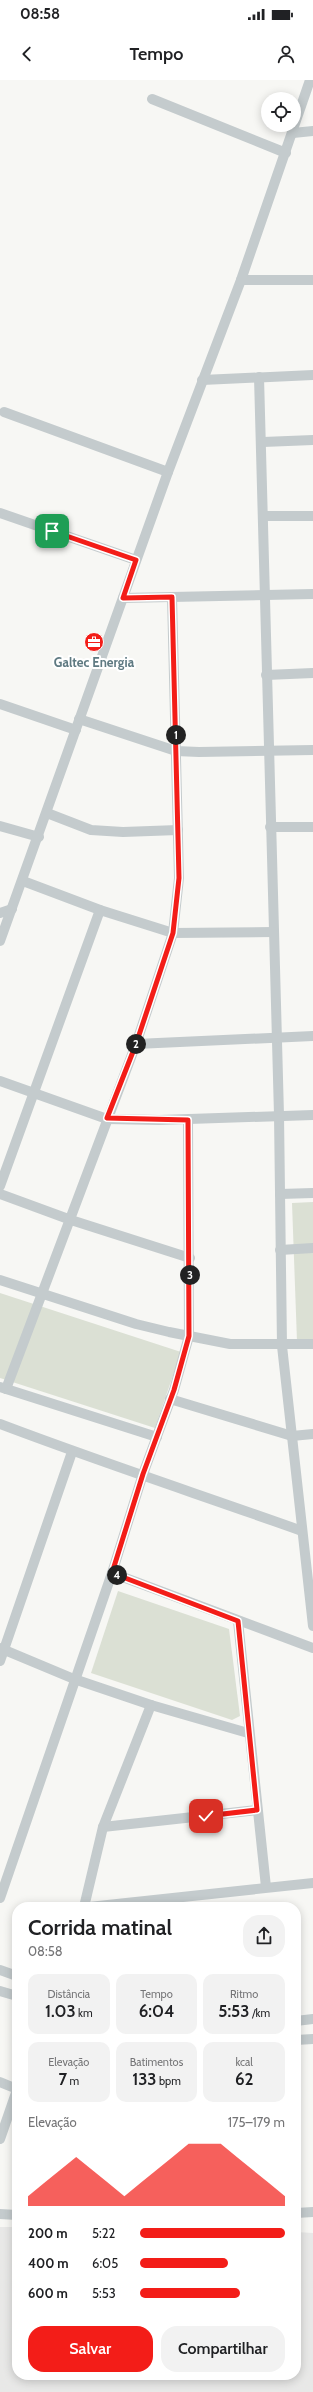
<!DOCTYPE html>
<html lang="pt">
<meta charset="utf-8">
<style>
body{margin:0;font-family:Cabin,sans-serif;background:#f2f2f2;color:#202124;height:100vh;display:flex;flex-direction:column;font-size:15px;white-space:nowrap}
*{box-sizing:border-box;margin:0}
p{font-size:13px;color:#757577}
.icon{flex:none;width:22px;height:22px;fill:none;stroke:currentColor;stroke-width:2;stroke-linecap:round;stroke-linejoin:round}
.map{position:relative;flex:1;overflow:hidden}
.sheet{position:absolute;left:12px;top:1822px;width:289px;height:478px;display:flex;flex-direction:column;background:#fff;border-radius:16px;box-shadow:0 2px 10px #0003}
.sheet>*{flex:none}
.fabs{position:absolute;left:261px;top:12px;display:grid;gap:8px}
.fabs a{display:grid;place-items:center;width:40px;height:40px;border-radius:50%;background:#fff;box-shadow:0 2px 10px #0003;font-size:20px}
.pin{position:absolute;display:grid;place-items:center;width:34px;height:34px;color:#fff;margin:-17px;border-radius:8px;box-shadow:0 2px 6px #0006}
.km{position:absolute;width:20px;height:20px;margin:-10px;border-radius:50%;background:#222;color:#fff;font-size:11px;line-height:20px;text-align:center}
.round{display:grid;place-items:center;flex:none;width:42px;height:42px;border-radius:16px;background:#f2f2f2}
.overview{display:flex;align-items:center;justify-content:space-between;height:68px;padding:0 16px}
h1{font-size:22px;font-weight:600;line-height:30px}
.metrics{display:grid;grid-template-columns:repeat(3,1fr);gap:6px;height:68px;padding:4px 16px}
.metrics div{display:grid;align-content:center;border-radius:10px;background:#f2f2f2;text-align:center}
.metrics b{font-size:17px;font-weight:600}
.metrics small{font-size:11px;font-weight:400}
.metrics p{font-size:11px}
.chart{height:112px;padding:8px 16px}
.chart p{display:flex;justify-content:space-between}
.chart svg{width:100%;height:72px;margin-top:4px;fill:#f31d18;opacity:.7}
.action{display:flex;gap:8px;margin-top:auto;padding:8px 16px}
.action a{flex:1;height:46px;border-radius:16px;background:#f31d18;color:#fff;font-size:16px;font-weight:600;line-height:46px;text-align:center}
.action a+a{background:#f2f2f2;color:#202124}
ul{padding:0 16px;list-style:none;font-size:13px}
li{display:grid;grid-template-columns:64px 48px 1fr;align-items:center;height:30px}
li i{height:10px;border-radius:5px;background:#f31d18}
.status{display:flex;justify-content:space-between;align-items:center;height:28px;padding:0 20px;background:#fff;direction:ltr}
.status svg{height:11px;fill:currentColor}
header{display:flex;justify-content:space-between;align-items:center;height:52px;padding:0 16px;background:#fff;font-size:18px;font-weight:600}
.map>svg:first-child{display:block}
</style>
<div class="status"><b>08:58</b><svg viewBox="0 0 49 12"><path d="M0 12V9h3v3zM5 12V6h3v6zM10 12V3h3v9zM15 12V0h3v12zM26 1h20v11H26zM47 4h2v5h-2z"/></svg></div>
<header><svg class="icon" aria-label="back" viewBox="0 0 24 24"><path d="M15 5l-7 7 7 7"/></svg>Tempo<svg class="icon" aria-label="person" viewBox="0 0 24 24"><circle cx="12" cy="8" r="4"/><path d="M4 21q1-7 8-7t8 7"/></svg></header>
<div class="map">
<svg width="313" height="2312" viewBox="0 0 313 2312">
<rect width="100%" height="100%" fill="#f7f7f4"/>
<polygon fill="#e8e8e7" points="0,2147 17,2147 17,2295 296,2295 296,2152 313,2153 313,2312 0,2312"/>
<g fill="#dbe0d4">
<polygon points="313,1122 313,1259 297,1261 292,1123"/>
<polygon points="0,1213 181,1272 155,1348 0,1298"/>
<polygon points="118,1511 229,1549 240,1636 232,1640 91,1593"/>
</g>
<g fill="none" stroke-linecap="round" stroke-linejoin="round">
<g stroke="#c4cbcd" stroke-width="10">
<polyline points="152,19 286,73"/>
<polyline points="293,53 313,51"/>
<polyline points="241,200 313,200"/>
<polyline points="259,297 279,1035 282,1266 313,1546"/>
<polyline points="202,300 313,295"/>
<polyline points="4,332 168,392"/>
<polyline points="263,362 313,360"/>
<polyline points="0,433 136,480"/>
<polyline points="263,436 313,436"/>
<polyline points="123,518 313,514"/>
<polyline points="266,595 313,593"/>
<polyline points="0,624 76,650"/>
<polyline points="79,639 176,671 199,672 313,670"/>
<polyline points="47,733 91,750 123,752 178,750"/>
<polyline points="0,746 39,757"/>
<polyline points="270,747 313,747"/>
<polyline points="23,801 100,830 173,853 273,852"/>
<polyline points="0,833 12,829"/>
<polyline points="0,861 168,392 241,200 310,0"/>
<polyline points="136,964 313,956"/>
<polyline points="0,1001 107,1039 159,1040 313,1035"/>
<polyline points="0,1106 100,830"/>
<polyline points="0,1114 71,1140 190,1178"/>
<polyline points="280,1114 313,1113"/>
<polyline points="280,1170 313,1168"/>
<polyline points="0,1200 136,1244 169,1252 230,1264 313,1264"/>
<polyline points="0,1307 157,1357"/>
<polyline points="6,1309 136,964 173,853 179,798 172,517"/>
<polyline points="170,1319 292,1356 313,1354"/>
<path d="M 0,1344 C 100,1382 201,1415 302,1451"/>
<polyline points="112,1493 313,1568"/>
<polyline points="238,1541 266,1807"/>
<polyline points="0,1568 74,1599 151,1625 248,1653"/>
<polyline points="0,1581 72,1372"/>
<polyline points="103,1747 257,1730"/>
<polyline points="0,1818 112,1493 143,1394 174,1310 189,1256 188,1040"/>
<polyline points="84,1827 103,1747 151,1625"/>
<polyline points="89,1827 313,1803"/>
<polyline points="0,1890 17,1896"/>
<polyline points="0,1911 17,1916"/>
<polyline points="296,1941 313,1939"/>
<polyline points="296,1960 313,1959"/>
<polyline points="0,2002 17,2009"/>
<polyline points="0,2059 17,2010"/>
<polyline points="296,2133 313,2132"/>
<polyline points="0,2134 17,2135"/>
</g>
</g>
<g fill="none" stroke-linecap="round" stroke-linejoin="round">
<defs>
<polyline id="route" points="52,451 136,480 123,518 172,517 179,798 173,853 136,964 107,1038 188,1040 189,1256 174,1310 143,1394 112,1493 238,1541 257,1730 206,1736"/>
</defs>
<use href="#route" stroke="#fff" stroke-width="8"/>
<use href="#route" stroke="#f31d18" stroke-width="5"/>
</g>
<defs>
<symbol id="office-disc" viewBox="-11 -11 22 22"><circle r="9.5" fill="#f31d18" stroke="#fff"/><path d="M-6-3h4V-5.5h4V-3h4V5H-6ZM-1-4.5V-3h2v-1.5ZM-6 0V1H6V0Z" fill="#fff"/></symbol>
</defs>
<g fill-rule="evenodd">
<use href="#office-disc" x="83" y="551" width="22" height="22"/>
</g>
<g text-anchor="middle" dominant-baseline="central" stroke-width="4" stroke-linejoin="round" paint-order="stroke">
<g font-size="13" font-weight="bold" fill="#5f7a82" stroke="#fff">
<text x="94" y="582">Galtec Energia</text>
</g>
</g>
</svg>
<div class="fabs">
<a><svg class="icon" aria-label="locate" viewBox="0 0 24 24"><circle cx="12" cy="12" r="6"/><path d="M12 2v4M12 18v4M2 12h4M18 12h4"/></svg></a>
</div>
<div class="pin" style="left:52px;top:451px;background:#1e9e55"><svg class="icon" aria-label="arrive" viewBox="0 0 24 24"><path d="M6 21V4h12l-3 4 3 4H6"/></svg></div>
<div class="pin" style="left:206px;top:1736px;background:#d93025"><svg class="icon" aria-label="check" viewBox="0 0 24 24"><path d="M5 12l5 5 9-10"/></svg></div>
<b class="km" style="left:176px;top:655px">1</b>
<b class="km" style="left:136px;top:964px">2</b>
<b class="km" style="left:190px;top:1195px">3</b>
<b class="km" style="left:117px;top:1495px">4</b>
<section class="sheet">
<div class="overview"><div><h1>Corrida matinal</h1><p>08:58</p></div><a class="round"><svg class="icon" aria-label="share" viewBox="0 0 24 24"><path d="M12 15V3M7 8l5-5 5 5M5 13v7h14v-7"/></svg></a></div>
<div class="metrics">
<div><p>Distância</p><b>1.03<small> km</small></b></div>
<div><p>Tempo</p><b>6:04</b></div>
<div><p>Ritmo</p><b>5:53<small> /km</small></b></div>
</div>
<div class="metrics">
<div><p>Elevação</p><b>7<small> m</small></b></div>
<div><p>Batimentos</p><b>133<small> bpm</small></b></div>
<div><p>kcal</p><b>62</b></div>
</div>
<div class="chart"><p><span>Elevação</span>175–179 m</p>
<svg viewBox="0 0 160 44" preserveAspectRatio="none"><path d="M0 44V38L10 30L20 22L30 14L40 22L50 30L60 38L70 30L80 22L90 14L100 6L110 6L120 6L130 14L140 22L150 30L160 38V44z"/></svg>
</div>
<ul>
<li><b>200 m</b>5:22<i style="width:100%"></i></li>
<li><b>400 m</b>6:05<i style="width:61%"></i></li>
<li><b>600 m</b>5:53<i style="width:69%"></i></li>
</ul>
<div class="action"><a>Salvar</a><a>Compartilhar</a></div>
</section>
</div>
